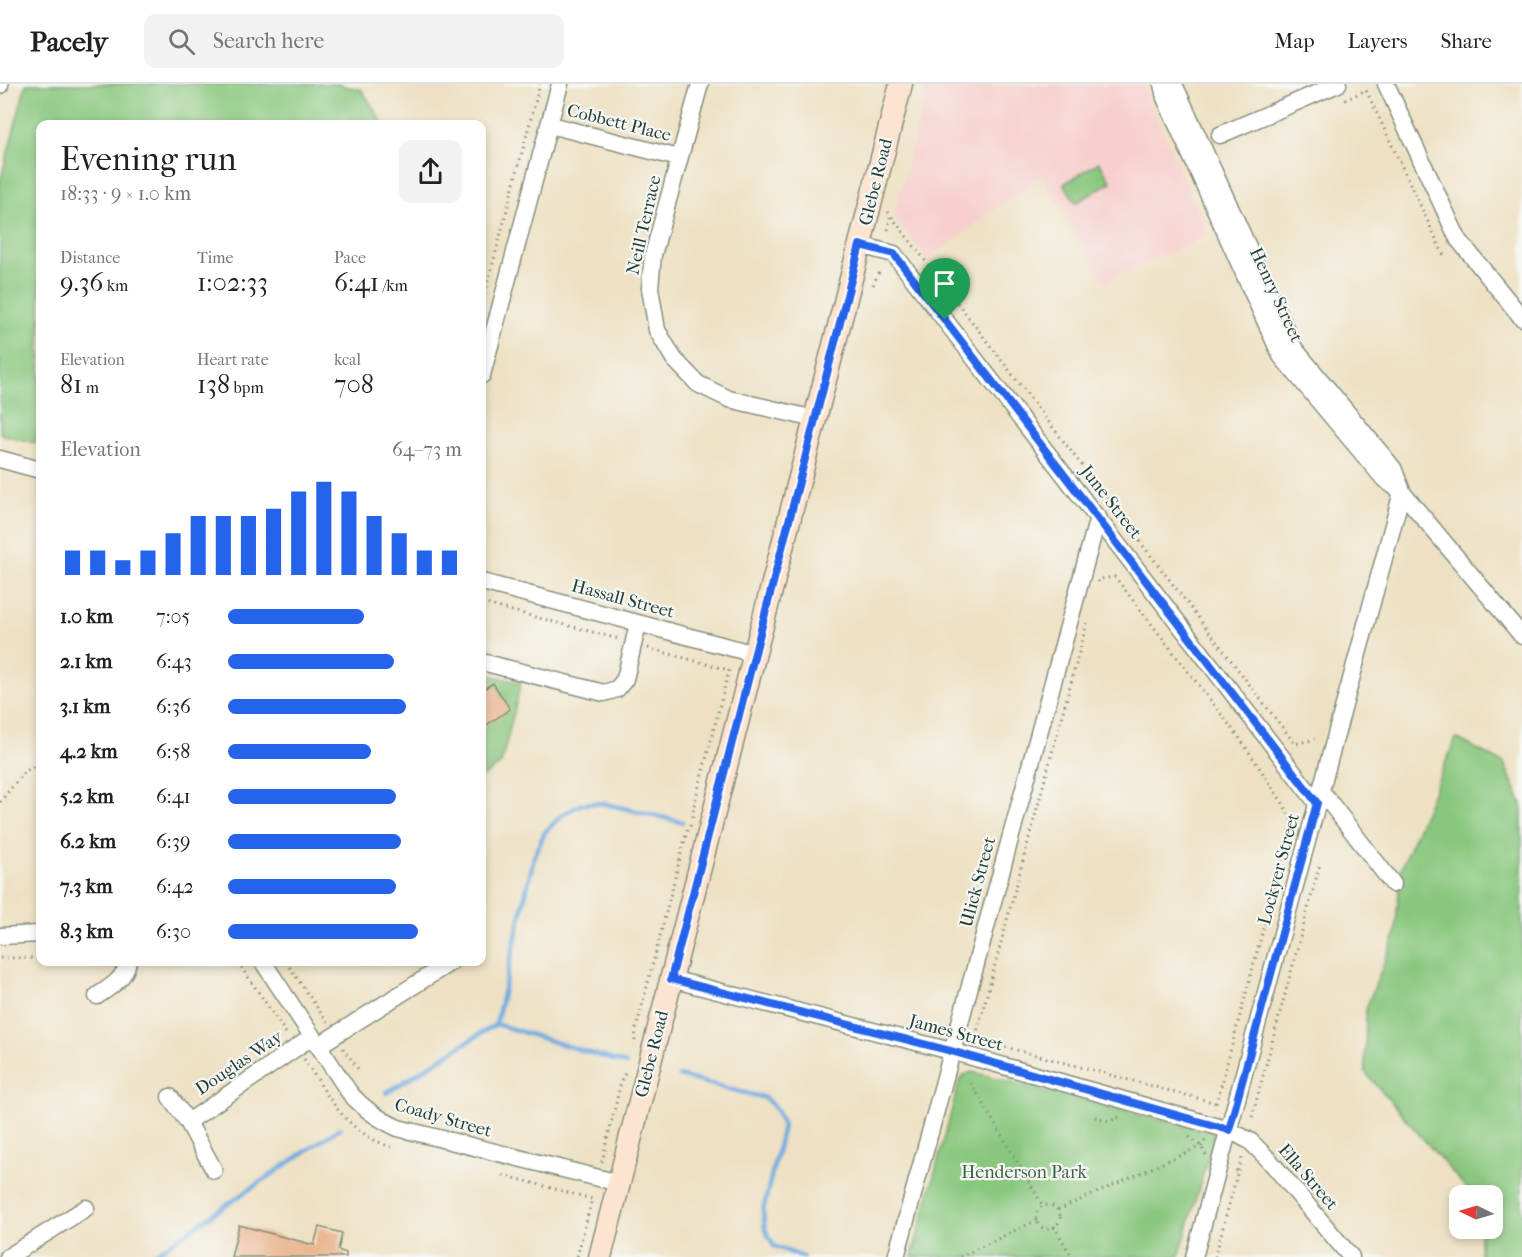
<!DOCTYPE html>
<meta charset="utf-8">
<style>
body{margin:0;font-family:"IM FELL French Canon",serif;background:#f2f2f2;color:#202124;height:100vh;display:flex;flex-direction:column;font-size:22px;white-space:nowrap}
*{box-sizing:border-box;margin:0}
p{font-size:20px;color:#757577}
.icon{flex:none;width:33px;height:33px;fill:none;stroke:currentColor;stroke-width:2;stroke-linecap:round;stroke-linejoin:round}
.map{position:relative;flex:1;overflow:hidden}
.sheet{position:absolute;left:36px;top:36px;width:450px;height:846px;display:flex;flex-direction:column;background:#fff;border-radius:12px;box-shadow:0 3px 9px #0003}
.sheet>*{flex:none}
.needle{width:39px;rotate:275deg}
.tools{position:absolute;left:1449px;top:1101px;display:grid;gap:12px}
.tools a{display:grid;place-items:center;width:54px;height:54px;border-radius:12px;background:#fff;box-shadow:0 3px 9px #0003;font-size:30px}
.pin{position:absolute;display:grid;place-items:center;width:51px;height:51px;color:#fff;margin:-62px -26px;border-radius:50% 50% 50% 0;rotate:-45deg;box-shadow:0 0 6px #0007}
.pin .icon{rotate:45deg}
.round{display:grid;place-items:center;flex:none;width:63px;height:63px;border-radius:12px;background:#f2f2f2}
.overview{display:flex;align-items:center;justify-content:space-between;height:102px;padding:0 24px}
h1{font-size:33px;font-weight:600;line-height:45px}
.figures{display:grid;grid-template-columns:repeat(3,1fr);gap:9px;height:102px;padding:6px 24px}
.figures div{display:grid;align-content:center}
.figures b{font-size:26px;font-weight:600}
.figures small{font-size:16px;font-weight:400}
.figures p{font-size:16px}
.chart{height:168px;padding:12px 24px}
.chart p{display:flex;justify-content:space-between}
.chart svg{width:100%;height:108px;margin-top:6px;stroke:#2563eb;stroke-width:6}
ul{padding:0 24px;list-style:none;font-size:20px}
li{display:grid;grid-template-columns:96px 72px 1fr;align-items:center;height:45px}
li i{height:15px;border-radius:8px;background:#2563eb}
header{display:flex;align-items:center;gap:36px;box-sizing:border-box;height:84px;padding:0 30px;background:#fff;border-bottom:2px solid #e0e0e0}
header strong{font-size:28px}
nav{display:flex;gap:33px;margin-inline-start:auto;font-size:21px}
.search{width:420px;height:54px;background:#f2f2f2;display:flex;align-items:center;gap:15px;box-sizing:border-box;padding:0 21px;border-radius:12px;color:#757577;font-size:22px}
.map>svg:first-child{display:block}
</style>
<header>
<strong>Pacely</strong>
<div class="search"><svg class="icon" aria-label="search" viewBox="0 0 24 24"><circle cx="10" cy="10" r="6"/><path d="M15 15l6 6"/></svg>Search here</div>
<nav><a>Map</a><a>Layers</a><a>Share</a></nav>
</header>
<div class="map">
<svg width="1522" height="1173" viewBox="0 0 1522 1173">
<rect width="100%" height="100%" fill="#f6f6f2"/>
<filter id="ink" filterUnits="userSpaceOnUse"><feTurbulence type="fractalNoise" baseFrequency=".0167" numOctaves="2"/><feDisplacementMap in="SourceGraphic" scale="12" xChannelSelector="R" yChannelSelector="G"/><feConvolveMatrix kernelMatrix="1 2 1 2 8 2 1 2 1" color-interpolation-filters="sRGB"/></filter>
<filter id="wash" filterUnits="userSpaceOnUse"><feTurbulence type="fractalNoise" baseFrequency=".008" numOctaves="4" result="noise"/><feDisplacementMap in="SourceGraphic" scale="24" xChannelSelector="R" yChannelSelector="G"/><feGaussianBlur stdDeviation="1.35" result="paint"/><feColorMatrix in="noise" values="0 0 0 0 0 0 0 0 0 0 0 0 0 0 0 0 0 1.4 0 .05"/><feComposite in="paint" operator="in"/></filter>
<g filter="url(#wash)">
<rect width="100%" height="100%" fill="#eee1c3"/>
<polygon fill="#f7d0ce" points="928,0 1142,0 1209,151 1104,198 1042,91 928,176 894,133"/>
<g fill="#89c77e" stroke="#548259" stroke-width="1.5">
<polygon points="26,0 338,0 362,6 383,40 40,40 40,360 0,350 0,98"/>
<polygon points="1099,78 1111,98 1076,119 1064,100"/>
<polygon points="482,589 521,599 501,680 482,693"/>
<polygon points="1456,654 1504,679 1522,720 1522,1173 1480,1173 1480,1145 1492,1144 1492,1112 1472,1111 1365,988 1366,925 1395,851 1401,784"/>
<polygon points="972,988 1215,1049 1179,1173 912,1173 959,999 964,991"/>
</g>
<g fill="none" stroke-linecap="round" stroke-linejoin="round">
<g stroke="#6eabe0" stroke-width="4.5">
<polyline points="496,940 626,980"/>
<polyline points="679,992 765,1014 776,1025 783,1042 763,1127 765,1145 774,1162 803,1173"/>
<polyline points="386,1009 496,940 534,773 545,748 563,730 582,720 602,719 682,738"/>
<polyline points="150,1173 340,1044"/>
</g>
</g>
<g id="blocks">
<g fill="#ebb691">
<polygon points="493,599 510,625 482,644 482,606"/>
<polygon points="239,1141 314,1161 319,1143 342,1149 338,1166 346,1169 346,1173 231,1173"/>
</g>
</g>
</g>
<g filter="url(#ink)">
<use href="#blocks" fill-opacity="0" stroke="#868f7c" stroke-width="1.5"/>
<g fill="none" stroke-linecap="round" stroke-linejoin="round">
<defs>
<g id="street">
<polyline points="700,0 653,171 650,204 657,246 674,275 698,300 729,315 815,335"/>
<polyline points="1162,0 1165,14 1281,272 1384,395 1402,408 1522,552"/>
<polyline points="1174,0 1294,264 1393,384 1402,407"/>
<polyline points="1386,0 1458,155 1522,234"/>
<polyline points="0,1 0,0"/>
<polyline points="550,41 679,74"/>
<polyline points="1220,51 1338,0"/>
<polyline points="859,161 894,170 1317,719"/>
<polyline points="482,291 560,0"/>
<polyline points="0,375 40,386"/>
<polyline points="482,498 755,570"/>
<polyline points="482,578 604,609 617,605 625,595 638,540"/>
<polyline points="1321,707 1393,800"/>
<polyline points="0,852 40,850"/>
<path d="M 263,878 L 349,1008 C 363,1025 378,1035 398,1044 L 619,1099"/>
<polyline points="671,895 951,967 1229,1046 1250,1057 1269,1076 1351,1173"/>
<path d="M 97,912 C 112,902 124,895 128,878"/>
<polyline points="318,962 451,878"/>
<polyline points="170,1013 188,1038 214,1086"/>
<polyline points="188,1038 312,953"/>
<polyline points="8,1173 86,1124"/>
<polyline points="896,1173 1098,433"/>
<polyline points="1194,1173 1402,408"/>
</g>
<polyline id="secondary" points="600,1173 901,0"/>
</defs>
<use href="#street" stroke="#868f7c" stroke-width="19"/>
<use href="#secondary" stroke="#868f7c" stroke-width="25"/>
<g stroke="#868f7c" stroke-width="3" stroke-dasharray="1.5 4.5" stroke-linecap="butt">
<polyline points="1345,16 1366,6 1445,174"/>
<polyline points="888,128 1295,660 1315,655"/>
<polyline points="888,146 890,133"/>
<polyline points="873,201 879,188"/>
<polyline points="482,221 540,0"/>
<polyline points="1098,498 1099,495 1115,493 1129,511 1241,656 1284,721 1292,738 1215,1024"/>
<polyline points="482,519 619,555"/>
<polyline points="1087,539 975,955 1216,1019"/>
<polyline points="648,564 729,586 693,725 693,734"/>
<polyline points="0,718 25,687 35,682"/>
<polyline points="0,874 40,874"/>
<polyline points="238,878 288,952"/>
<polyline points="286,878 327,938"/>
<polyline points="635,957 636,945 687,747 691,740"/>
<polyline points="343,964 358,985"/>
<path d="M 304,975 C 330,1014 344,1047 391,1063"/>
<polyline points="971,999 1043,1122"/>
<polyline points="1095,1033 1110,1037 1122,1032"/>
<polyline points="1252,1033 1320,780"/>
<polyline points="1189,1053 1201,1062 1206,1071"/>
<polyline points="602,1078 622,994 627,987"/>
<polyline points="1238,1087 1242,1074"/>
<polyline points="503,1091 592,1115 577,1173"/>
<circle cx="1048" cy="1133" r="12"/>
<polyline points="1058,1126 1201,1062 1207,1054"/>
<polyline points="1054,1142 1072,1173"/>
<polyline points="960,1173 1037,1136"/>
<polyline points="1215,1173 1238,1087 1233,1086"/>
</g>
<use href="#street" stroke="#fff" stroke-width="16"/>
<use href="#secondary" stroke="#fde4d1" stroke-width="22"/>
</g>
</g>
<g fill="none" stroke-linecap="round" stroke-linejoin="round" filter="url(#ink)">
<defs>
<polygon id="route" points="860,161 894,170 1317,719 1229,1046 951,967 671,895"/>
</defs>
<use href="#route" stroke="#fff" stroke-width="12"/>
<use href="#route" stroke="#2563eb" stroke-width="8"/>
</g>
<g text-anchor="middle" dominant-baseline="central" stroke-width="4.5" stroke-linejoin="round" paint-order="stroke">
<g font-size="18" fill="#1f3d34" stroke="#f6f6f2">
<text transform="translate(619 39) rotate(14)">Cobbett Place</text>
<text transform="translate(876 98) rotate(-76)">Glebe Road</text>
<text transform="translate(644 141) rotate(-77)">Neill Terrace</text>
<text transform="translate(1276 211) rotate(65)">Henry Street</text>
<text transform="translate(1111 418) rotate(52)">June Street</text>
<text transform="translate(623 515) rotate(15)">Hassall Street</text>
<text transform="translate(1279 785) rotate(-75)">Lockyer Street</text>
<text transform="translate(978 798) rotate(-75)">Ulick Street</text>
<text transform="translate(956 949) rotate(15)">James Street</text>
<text transform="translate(652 970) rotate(-76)">Glebe Road</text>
<text transform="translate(239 979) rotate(-34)">Douglas Way</text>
<text transform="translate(443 1034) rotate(16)">Coady Street</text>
<text transform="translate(1308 1093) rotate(49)">Ella Street</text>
</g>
<g font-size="18" fill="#3a6046" stroke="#f6f6f2">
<text x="1024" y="1088">Henderson Park</text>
</g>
</g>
</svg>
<div class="tools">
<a><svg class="needle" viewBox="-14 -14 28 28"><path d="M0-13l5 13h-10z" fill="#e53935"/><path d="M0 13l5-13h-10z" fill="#757577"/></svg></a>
</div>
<div class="pin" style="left:945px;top:236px;background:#1e9e55"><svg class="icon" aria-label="arrive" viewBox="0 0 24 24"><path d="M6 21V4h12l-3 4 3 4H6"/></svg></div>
<section class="sheet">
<div class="overview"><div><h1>Evening run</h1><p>18:33 · 9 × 1.0 km</p></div><a class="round"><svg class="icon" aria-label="share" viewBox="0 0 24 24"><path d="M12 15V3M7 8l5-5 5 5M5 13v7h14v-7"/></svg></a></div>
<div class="figures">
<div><p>Distance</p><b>9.36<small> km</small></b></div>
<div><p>Time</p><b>1:02:33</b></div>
<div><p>Pace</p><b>6:41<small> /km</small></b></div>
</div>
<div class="figures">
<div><p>Elevation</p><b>81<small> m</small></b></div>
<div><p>Heart rate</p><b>138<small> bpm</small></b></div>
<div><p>kcal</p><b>708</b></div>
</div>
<div class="chart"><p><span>Elevation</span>64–73 m</p>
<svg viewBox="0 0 160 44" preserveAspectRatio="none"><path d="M5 44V34M15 44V34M25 44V38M35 44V34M45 44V27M55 44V20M65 44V20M75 44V20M85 44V17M95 44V10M105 44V6M115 44V10M125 44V20M135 44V27M145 44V34M155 44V34"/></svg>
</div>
<ul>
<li><b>1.0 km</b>7:05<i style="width:58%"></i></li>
<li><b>2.1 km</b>6:43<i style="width:71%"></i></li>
<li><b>3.1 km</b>6:36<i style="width:76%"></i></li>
<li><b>4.2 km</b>6:58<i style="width:61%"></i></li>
<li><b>5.2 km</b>6:41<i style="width:72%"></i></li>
<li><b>6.2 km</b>6:39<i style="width:74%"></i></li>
<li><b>7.3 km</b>6:42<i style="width:72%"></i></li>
<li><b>8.3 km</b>6:30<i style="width:81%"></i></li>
</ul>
</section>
</div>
